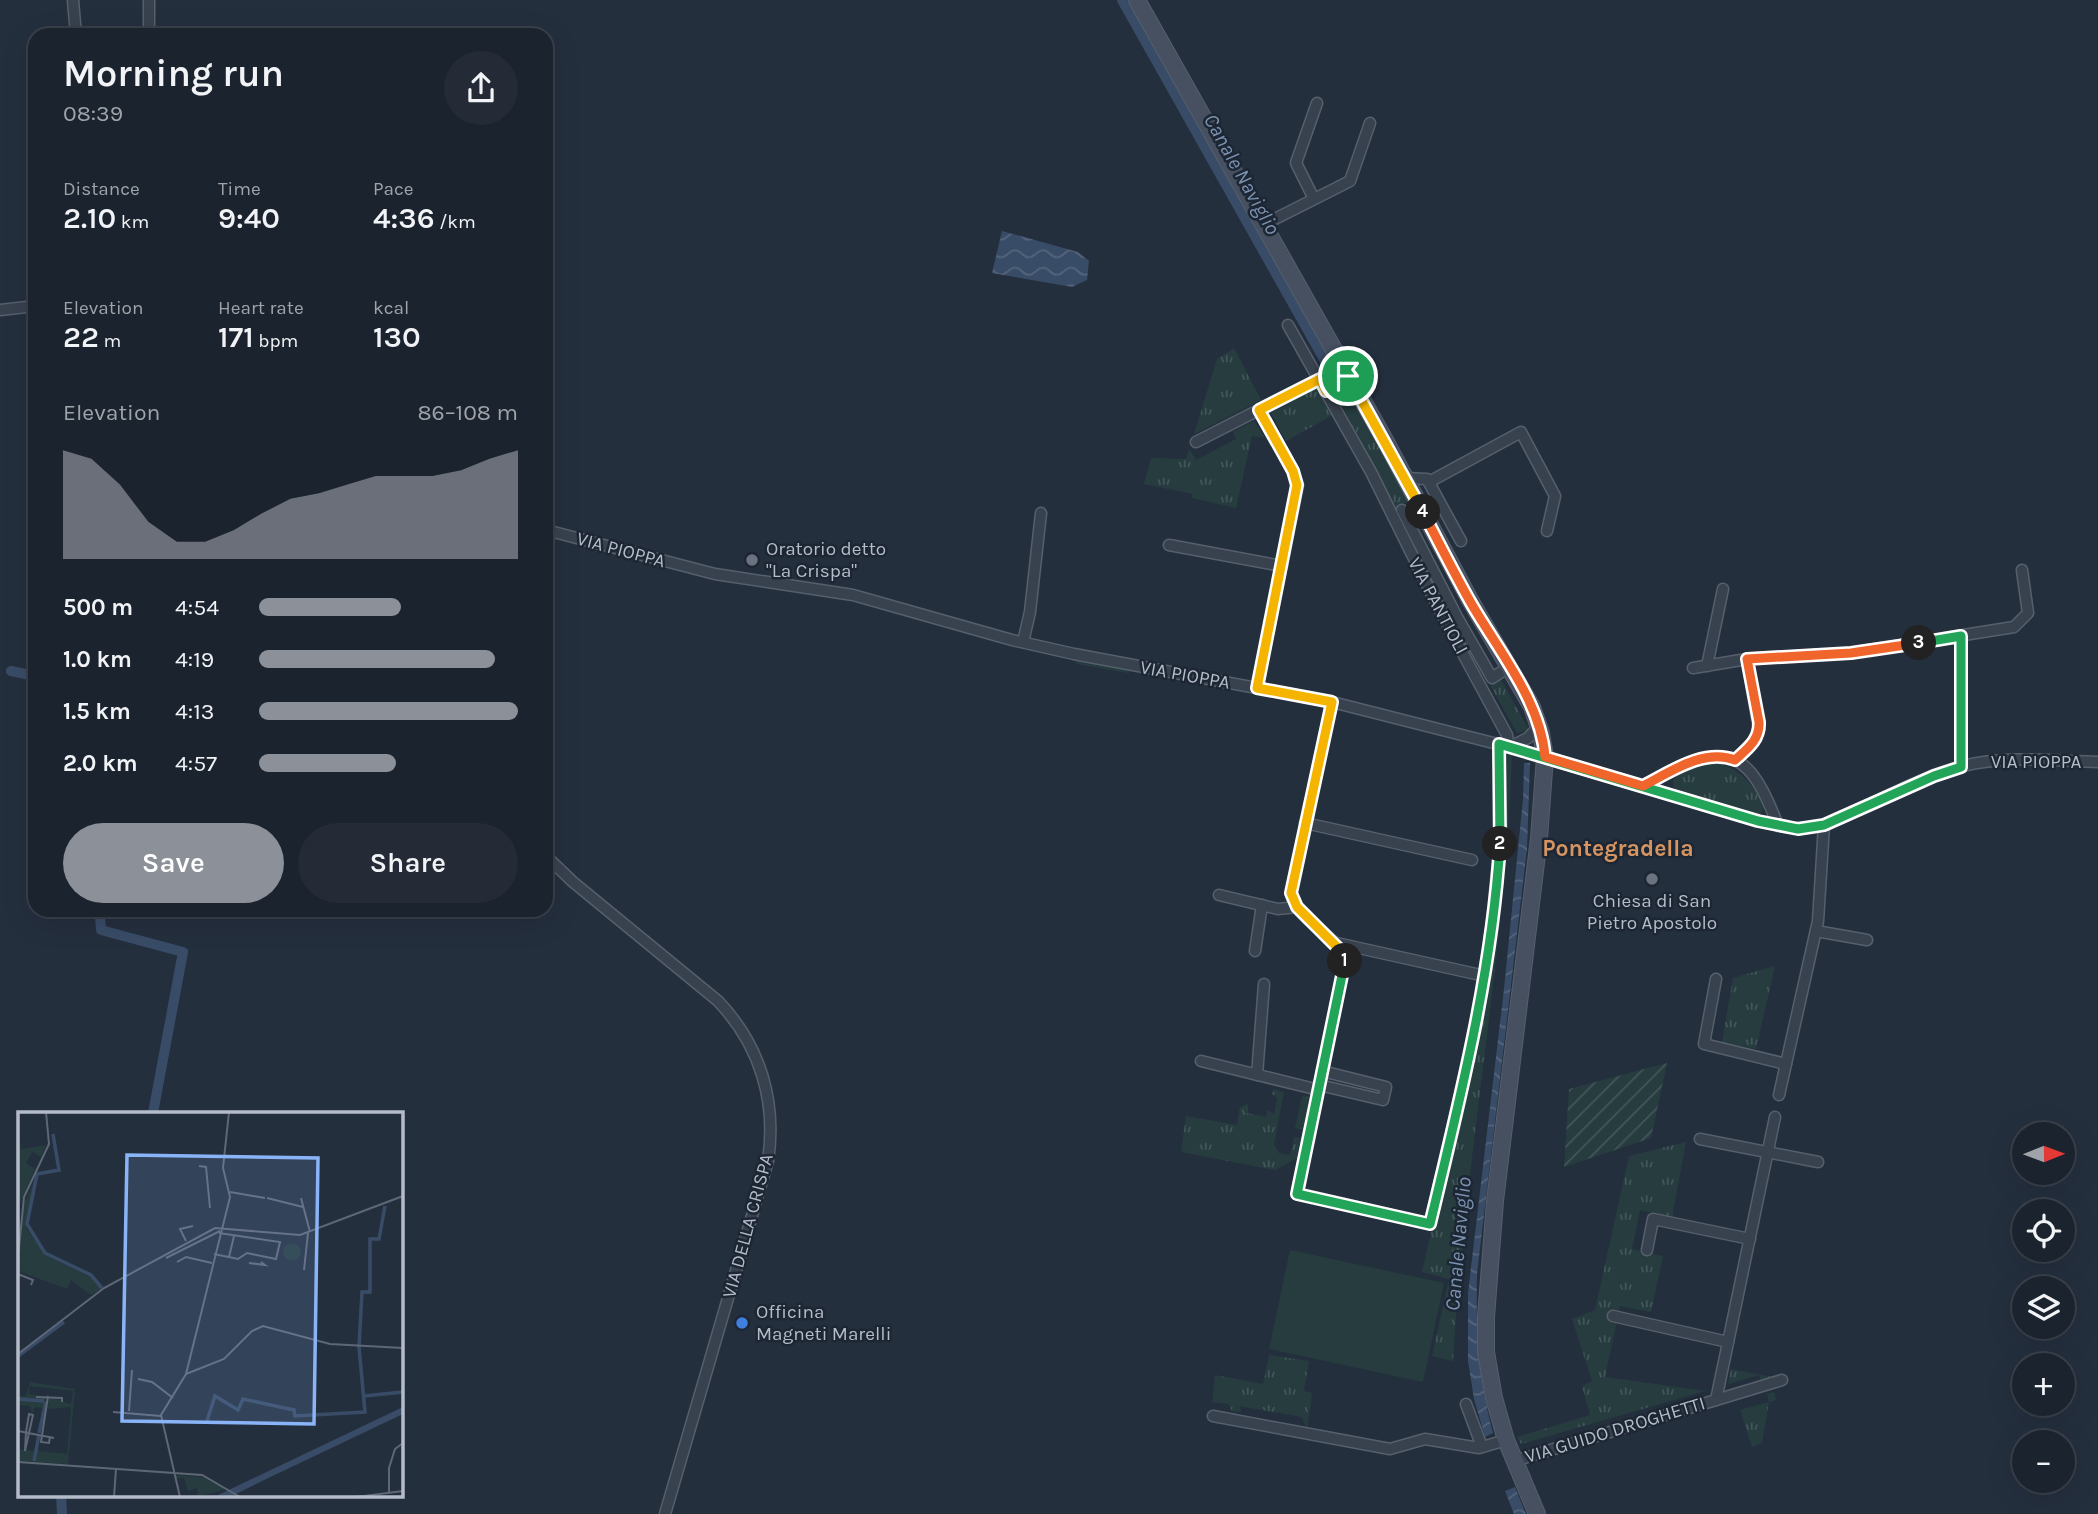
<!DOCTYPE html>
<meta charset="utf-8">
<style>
body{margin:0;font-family:Karla,sans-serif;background:#242b36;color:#f1f3f6;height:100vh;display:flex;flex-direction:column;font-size:26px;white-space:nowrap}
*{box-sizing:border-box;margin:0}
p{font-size:23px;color:#a0a4aa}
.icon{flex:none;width:38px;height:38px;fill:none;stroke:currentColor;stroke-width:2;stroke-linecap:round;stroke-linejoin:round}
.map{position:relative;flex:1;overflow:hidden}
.panel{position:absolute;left:28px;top:28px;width:525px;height:889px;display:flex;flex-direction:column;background:#1b232e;border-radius:21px;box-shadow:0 7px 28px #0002,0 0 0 2px #39404a}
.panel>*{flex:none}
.needle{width:46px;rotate:89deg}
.buttons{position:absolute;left:2012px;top:1122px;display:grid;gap:14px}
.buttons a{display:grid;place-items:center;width:63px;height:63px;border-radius:50%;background:#1b232e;box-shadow:0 7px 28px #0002,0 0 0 2px #39404a;font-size:35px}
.pin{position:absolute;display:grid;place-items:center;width:60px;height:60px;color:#fff;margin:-30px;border:4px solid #fff;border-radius:50%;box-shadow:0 2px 7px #0007}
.km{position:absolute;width:35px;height:35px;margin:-18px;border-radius:50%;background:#222;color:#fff;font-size:19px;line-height:35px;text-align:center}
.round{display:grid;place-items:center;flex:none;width:74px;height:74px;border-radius:37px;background:#242b36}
.headline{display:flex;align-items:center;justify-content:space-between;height:119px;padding:0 35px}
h1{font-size:38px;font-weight:600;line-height:52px}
.stats{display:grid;grid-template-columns:repeat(3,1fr);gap:10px;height:119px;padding:7px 35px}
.stats div{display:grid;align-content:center}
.stats b{font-size:30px;font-weight:600}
.stats small{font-size:19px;font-weight:400}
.stats p{font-size:19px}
.chart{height:196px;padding:14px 35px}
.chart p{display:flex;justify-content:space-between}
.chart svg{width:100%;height:126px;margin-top:7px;fill:#8c9099;opacity:.7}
.cta{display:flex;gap:14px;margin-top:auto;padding:14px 35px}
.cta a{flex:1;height:80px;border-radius:42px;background:#8c9099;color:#fff;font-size:28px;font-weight:600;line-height:80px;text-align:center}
.cta a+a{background:#242b36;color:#f1f3f6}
ul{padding:0 35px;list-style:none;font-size:23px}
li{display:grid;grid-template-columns:112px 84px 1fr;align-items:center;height:52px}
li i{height:18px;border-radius:9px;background:#8c9099}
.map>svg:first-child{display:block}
</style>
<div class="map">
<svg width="2098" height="1514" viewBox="0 0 2098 1514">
<defs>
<pattern id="grass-tufts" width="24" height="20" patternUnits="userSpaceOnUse" patternTransform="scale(1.75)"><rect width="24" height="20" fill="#263c3f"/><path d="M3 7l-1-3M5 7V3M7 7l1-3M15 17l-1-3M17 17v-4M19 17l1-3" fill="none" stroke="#435659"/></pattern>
<pattern id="garden-furrows" width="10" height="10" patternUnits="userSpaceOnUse" patternTransform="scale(1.75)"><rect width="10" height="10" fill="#263c3f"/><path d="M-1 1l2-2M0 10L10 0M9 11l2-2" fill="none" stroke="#435659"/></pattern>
<pattern id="water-waves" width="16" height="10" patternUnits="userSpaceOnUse" patternTransform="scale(1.75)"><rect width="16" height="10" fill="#394c67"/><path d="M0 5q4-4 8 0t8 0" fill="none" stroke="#53647b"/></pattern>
</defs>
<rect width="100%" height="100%" fill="#242f3e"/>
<g fill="url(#grass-tufts)">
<polygon points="1234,348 1261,400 1194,434 1217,359"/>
<polygon points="1347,384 1411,500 1396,507 1334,391"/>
<polygon points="1320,386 1335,414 1286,441 1271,413"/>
<polygon points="1254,421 1265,438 1252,436 1236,508 1192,498 1193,494 1144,484 1151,458 1186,459 1189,449 1196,460 1236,439 1233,432"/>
<polygon points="1077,658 1130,668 1129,673 1076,664"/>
<polygon points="1500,678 1529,730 1517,733 1490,685"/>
<path d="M 1501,746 L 1512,752 C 1505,956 1465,1157 1453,1361 L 1432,1356 L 1449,1279 L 1422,1272 L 1487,992 Z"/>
<path d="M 1714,762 C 1740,768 1751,783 1765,805 L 1761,814 L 1679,792 L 1673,787 L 1673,780 C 1684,769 1699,765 1714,762 Z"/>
<polygon points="1775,966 1756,1049 1722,1042 1733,978"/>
<polygon points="1273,1089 1284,1092 1274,1144 1279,1153 1290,1155 1294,1137 1301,1138 1297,1158 1275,1170 1181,1152 1186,1116 1237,1125 1240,1107 1248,1104 1247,1113 1266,1117 1268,1110 1274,1114 1277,1098 1272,1094"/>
<polygon points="1302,1096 1310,1097 1303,1130 1295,1128"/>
<polygon points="1686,1142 1672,1217 1640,1210 1632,1249 1663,1256 1651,1312 1620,1306 1605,1377 1705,1391 1521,1444 1517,1437 1590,1415 1582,1386 1592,1381 1572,1319 1595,1310 1629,1156"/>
<polygon points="1269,1355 1309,1361 1304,1391 1312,1393 1307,1429 1302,1417 1240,1406 1241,1412 1232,1411 1228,1404 1212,1402 1215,1375 1263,1384"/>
<polygon points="1731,1369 1772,1377 1761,1381 1759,1375 1728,1384"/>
<polygon points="1774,1392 1776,1400 1769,1402 1762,1443 1752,1447 1740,1410 1769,1402 1767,1394"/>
</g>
<polygon fill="url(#garden-furrows)" points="1667,1063 1651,1138 1564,1167 1569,1089"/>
<polygon fill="#263c3f" points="1290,1250 1444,1283 1423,1382 1269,1349"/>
<g fill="url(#water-waves)">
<polygon points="1002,231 1078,252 1089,261 1087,280 1072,287 992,273"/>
<path d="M 1524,763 L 1530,763 L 1527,849 L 1477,1274 C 1476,1333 1478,1376 1493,1433 L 1485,1437 L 1474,1399 L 1468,1361 L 1468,1293 L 1504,989 L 1523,799 Z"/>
<polygon points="1515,1487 1526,1514 1514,1514 1505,1491"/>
</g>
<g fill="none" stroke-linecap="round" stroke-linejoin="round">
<g stroke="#394c67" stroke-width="10">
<polyline points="1122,0 1329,368"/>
<polyline points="11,671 35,676"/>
<polyline points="103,910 100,916 101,930 183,952 153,1113"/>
<polyline points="61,1495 62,1514"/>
</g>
<defs>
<g id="street">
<polyline points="73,0 76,35"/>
<polyline points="149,35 149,0"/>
<polyline points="1314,199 1296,163 1317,103"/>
<polyline points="1263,225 1350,181 1370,123"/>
<polyline points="0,310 35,306"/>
<polyline points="1288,325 1371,472 1443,617 1507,735 1509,747"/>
<polyline points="1326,391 1348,376"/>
<polyline points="1196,442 1319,379"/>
<polyline points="1405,478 1427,479 1461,541"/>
<polyline points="1429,482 1521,432 1555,496 1547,531"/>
<polyline points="1402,510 1457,617 1492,678 1509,667"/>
<path d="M 546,530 L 715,574 L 853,595 L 1012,640 L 1074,654 L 1332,702 L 1517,749 L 1758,821 C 1781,827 1800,831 1824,825 C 1870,807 1915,778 1963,766 C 2007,755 2054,761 2098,762"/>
<polyline points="1169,545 1282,566"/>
<polyline points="1023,642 1030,612 1041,513"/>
<polyline points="1707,666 1723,589"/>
<polyline points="1693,668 1747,659 1851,653 2014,627 2028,613 2022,570"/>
<polyline points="1257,688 1298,485 1293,471 1259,410"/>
<path d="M 1332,702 L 1291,893 C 1296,922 1340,935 1345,961 L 1297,1193 L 1430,1224 L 1477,1022 L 1492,924 L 1501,830 L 1499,744"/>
<polyline points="1509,747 1528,738 1539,726"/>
<polyline points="1735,760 1754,741 1759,730 1747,659"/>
<polyline points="1961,767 1961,636"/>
<path d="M 1643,786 C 1719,746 1745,736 1778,826"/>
<polyline points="1305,823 1472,860"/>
<path d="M 546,856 L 573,882 L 718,1001 C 760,1045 777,1101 768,1161 L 665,1514"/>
<polyline points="1219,895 1278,909 1297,907"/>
<polyline points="1816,931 1867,940"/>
<polyline points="1332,942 1485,976"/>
<polyline points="1255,951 1262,905"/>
<polyline points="1716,979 1704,1044 1786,1064"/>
<polyline points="1201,1061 1319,1090"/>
<polyline points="1257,1075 1264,984"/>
<polyline points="1319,1085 1383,1100 1386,1087 1322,1071"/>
<polyline points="1779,1095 1818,921 1824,825"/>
<polyline points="1700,1139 1818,1162"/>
<polyline points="1647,1250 1653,1219 1750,1239"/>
<polyline points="1613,1316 1728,1342"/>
<polyline points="1716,1400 1775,1117"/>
<polyline points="1466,1404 1482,1447"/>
<polyline points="1213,1416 1390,1449 1425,1439 1479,1448 1506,1440"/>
<polyline points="1514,1461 1782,1380"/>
</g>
<polyline id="secondary" points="1137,0 1386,442 1470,600 1532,707 1541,733 1545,757 1539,838 1495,1201 1486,1317 1486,1352 1494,1398 1506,1440 1537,1514"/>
</defs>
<use href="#street" stroke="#565f6c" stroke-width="13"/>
<use href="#secondary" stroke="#565f6c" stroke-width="18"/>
<use href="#street" stroke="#38414e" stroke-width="10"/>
<use href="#secondary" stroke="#465061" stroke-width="16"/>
</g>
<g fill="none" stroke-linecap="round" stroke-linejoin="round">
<defs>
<polyline id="split-1" points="1345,961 1343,953 1297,907 1291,893 1332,702 1257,688 1297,485 1293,471 1259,410 1320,379 1326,391 1348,376"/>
<path id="split-2" d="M 1345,961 L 1297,1194 L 1430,1224 C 1460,1099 1492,973 1500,844"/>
<polyline id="split-3" points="1500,844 1499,744 1758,821 1798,829 1824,825 1934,776 1961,767 1961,636 1919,643"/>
<path id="split-4" d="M 1423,512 C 1439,543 1454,573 1471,603 C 1498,650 1541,702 1545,757 L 1643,786 C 1670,772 1704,748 1735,760 C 1747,749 1760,740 1759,722 L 1747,659 L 1851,653 L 1919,643"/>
<polyline id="split-5" points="1348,376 1423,512"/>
</defs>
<use href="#split-1" stroke="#fff" stroke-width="14"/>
<use href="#split-2" stroke="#fff" stroke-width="14"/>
<use href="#split-3" stroke="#fff" stroke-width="14"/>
<use href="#split-4" stroke="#fff" stroke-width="14"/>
<use href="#split-5" stroke="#fff" stroke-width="14"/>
<use href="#split-1" stroke="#f5b400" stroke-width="9"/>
<use href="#split-2" stroke="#22a559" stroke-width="9"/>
<use href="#split-3" stroke="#22a559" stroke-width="9"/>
<use href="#split-4" stroke="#f0652b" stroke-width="9"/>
<use href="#split-5" stroke="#f5b400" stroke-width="9"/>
</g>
<g fill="#6b7280" stroke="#1d2633" stroke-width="2.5">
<circle cx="752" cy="560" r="7"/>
<circle cx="1652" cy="879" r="7"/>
</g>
<circle fill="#3f7fe0" stroke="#1d2633" stroke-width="2.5" cx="742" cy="1323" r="7"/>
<g text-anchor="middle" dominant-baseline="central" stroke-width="5" stroke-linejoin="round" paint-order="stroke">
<g font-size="19" fill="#b4bcc9" stroke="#1d2633" text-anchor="start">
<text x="766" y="549">Oratorio detto<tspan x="766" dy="22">"La Crispa"</tspan></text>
<text x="1652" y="901" text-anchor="middle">Chiesa di San<tspan x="1652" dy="22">Pietro Apostolo</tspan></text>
<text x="756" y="1312">Officina<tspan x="756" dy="22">Magneti Marelli</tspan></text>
</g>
<g font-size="19" fill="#b4bcc9" stroke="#1d2633">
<text transform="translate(621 550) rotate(15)">VIA PIOPPA</text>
<text transform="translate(1438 606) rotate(62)">VIA PANTIOLI</text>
<text transform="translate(1185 675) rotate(10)">VIA PIOPPA</text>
<text x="2036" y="762">VIA PIOPPA</text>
<text transform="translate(748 1226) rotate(-75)">VIA DELLA CRISPA</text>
<text transform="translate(1615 1430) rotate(-17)">VIA GUIDO DROGHETTI</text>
</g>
<g font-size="21" font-style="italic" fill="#7c92b1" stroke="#1d2633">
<text transform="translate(1242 174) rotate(61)">Canale Naviglio</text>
<text transform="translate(1458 1244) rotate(-85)">Canale Naviglio</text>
</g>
<g font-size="23" font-weight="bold" fill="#d59563" stroke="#1d2633">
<text x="1618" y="848">Pontegradella</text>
</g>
</g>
<g transform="translate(18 1112)">
<rect width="385" height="385" fill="#242f3e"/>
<path d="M 30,18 L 1,24 L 3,37 L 28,33 L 23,45 L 14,40 L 8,51 L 17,57 L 0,96 L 0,24 ZM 12,270 L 57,277 L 50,352 L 0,349 L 0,337 L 17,339 L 19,323 L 21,339 L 49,342 L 53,295 L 30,297 L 31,285 L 53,292 L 55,279 L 12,274 L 11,282 L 28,285 L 20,321 L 24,296 L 17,295 L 14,302 L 12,294 L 0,293 L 0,284 L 8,284 ZM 157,363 L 183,365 L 208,377 L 180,385 L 179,376 L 170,379 L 166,366 L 157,367 Z" fill="#263c3f"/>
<path d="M 19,63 L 8,116 L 29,144 L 76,167 L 83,177 L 73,183 L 53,168 L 49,177 L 0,159 L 5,94 Z" fill="#263c3f"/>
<path d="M265 140a9 9 0 1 1 18 0a9 9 0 1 1-18 0Z" fill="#263c3f"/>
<path d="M 385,295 L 385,302 L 244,369 L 212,385 L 196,385 Z" fill="#394c67"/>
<path fill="none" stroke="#394c67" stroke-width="3.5" d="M 35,22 L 41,58 L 19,62 L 9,112 L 27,141 L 73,163 L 84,176M 0,244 L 46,210M 346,284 L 385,280M 0,287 L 26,289M 189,309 L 197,284 L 220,298 L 225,287 L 276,298 L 277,304 L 347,300 L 341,235 L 344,180 L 352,180 L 352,127 L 361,127 L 367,94M 21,321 L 28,290M 16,349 L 21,323"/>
<path fill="none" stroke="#5e6776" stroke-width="2" d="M 181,54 L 188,55 L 192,96M 212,80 L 247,86M 249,86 L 285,95M 283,86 L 292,120M 168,129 L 162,117 L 175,114M 196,142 L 220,147 L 229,141 L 258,147 L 262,130 L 201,121M 211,145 L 216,124M 0,146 L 6,85 L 31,32 L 28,0M 148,146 L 202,119M 159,150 L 168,145 L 194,151M 231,151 L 247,153 L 243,150M 286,158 L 290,121M 0,162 L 15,168 L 13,173M 0,242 L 86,176 L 197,116 L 282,123 L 385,84M 168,262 L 206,247 L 234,219 L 245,214 L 312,232 L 385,236M 120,267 L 134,270 L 155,286M 30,284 L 23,330 L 31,331 L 32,324M 18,285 L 44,286 L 44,290M 111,299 L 114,258M 95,300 L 143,304M 11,302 L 15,303 L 7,339 L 8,320 ZM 0,319 L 36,326M 0,350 L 184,363 L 222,385M 371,380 L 371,356 L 377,337 L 385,331M 96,385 L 98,357M 162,385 L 143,303 L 168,262 L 212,85 L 205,56 L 211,0M 338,385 L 385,379"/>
<path fill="#8ab4f8" fill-opacity="0.15" stroke="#8ab4f8" stroke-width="3.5" d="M 109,43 L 300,46 L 296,312 L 104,309 Z"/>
<rect width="385" height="385" fill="none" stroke="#b4bcc9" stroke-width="3.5"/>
</g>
</svg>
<div class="buttons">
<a><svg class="needle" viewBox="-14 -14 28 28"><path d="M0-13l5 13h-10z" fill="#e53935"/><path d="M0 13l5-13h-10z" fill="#a0a4aa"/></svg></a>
<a><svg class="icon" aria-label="locate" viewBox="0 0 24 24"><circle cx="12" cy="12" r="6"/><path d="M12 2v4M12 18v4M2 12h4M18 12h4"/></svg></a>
<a><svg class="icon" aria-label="layers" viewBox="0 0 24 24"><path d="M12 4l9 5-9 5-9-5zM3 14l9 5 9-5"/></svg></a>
<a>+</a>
<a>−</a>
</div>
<div class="pin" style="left:1348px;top:376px;background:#1e9e55"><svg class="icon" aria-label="arrive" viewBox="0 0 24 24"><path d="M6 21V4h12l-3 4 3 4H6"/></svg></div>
<b class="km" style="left:1345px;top:961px">1</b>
<b class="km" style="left:1500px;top:844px">2</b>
<b class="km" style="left:1919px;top:643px">3</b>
<b class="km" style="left:1423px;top:512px">4</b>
<section class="panel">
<div class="headline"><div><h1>Morning run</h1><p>08:39</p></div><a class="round"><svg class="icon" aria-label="share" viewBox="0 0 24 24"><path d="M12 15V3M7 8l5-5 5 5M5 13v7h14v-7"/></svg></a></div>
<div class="stats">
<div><p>Distance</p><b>2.10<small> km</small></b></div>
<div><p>Time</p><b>9:40</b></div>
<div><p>Pace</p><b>4:36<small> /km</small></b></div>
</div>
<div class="stats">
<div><p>Elevation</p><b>22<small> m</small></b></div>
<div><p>Heart rate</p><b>171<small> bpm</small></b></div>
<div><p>kcal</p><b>130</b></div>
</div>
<div class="chart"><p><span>Elevation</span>86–108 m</p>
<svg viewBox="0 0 160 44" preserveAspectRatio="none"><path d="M0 44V6L10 9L20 18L30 31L40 38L50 38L60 34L70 28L80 23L90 21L100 18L110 15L120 15L130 15L140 13L150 9L160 6V44z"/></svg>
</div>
<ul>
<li><b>500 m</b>4:54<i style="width:55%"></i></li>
<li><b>1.0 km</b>4:19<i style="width:91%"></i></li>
<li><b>1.5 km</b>4:13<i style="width:100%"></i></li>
<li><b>2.0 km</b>4:57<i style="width:53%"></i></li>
</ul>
<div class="cta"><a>Save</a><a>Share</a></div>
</section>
</div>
